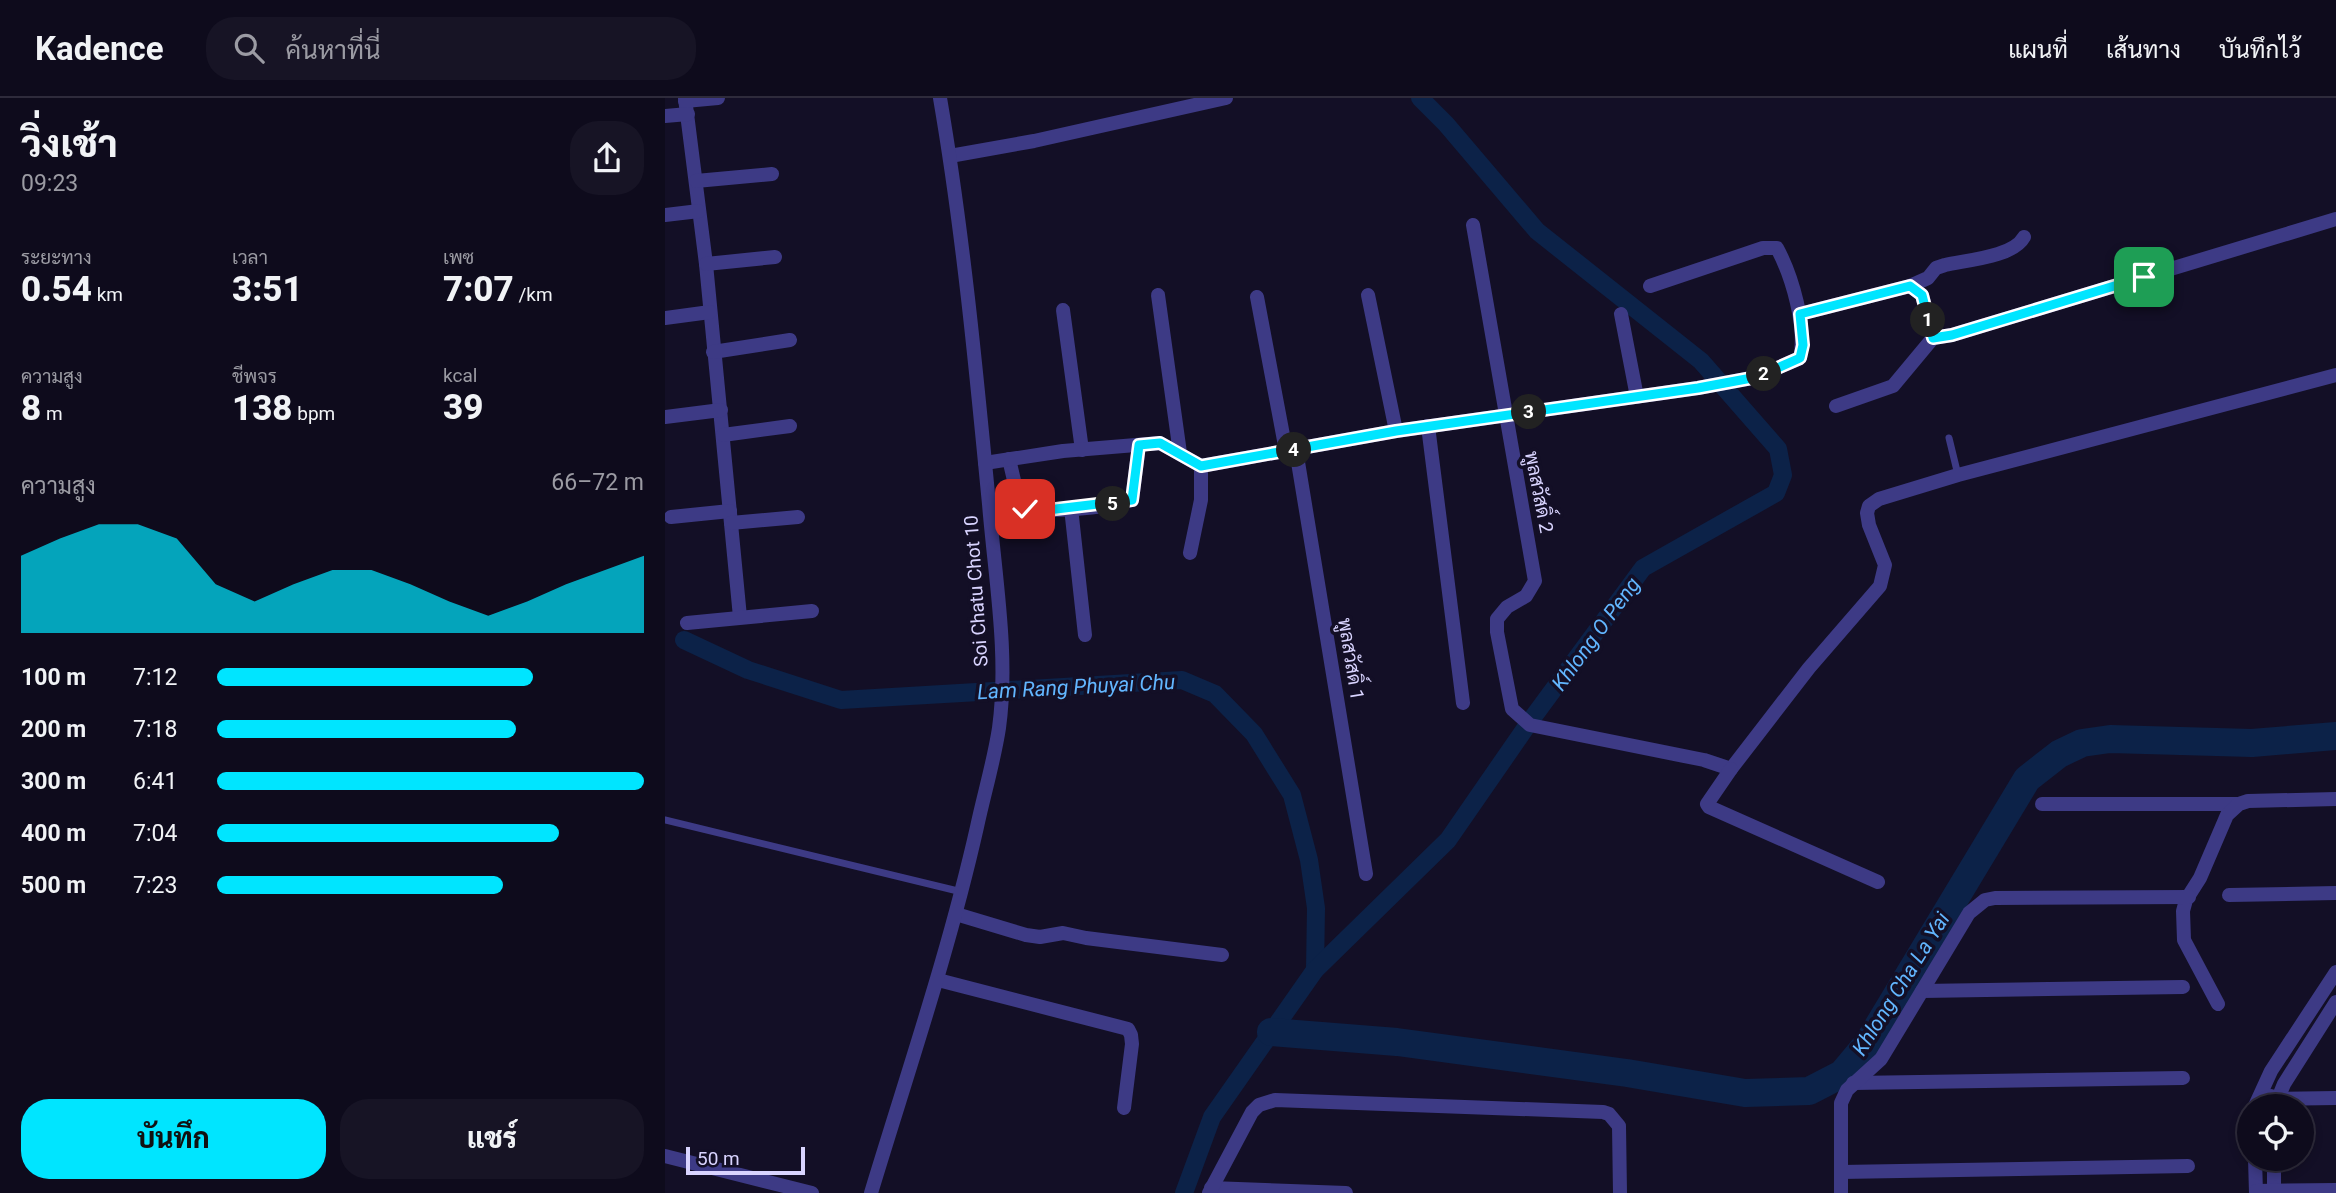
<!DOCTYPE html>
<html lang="th">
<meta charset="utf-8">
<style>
body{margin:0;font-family:Roboto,Sarabun,sans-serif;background:#171425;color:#f1f3f6;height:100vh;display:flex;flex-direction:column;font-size:26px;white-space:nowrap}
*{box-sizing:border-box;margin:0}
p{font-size:23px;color:#9b9ba3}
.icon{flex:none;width:38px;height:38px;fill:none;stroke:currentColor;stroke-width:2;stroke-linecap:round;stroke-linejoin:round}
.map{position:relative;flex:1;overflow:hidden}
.panel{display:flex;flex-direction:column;background:#0e0b1c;width:665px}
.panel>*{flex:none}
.tools{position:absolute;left:1572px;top:996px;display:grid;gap:14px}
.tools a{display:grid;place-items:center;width:77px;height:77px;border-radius:50%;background:#0e0b1c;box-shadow:0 4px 10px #0003,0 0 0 2px #2e2b3b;font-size:35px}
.scale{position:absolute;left:21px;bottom:18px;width:119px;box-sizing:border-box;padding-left:7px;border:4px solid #d9d4ff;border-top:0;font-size:19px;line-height:24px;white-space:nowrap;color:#d9d4ff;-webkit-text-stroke:5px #130f26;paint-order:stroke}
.pin{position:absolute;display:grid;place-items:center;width:60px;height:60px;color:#fff;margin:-30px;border-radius:14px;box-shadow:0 4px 10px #0006}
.km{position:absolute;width:35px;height:35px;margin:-18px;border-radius:50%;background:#222;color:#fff;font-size:19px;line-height:35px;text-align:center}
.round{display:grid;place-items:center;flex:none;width:74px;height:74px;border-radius:28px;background:#171425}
.head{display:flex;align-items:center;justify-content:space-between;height:119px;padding:0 21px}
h1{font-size:38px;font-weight:800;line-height:52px}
.metrics{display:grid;grid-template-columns:repeat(3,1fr);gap:10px;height:119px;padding:7px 21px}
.metrics div{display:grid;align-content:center}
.metrics b{font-size:35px;font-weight:800}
.metrics small{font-size:19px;font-weight:400}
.metrics p{font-size:19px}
.chart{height:196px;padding:14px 21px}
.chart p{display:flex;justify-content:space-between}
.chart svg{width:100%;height:126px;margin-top:7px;fill:#00e5ff;opacity:.7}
.cta{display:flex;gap:14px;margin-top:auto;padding:14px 21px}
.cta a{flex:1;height:80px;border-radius:28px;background:#00e5ff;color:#111;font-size:28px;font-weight:800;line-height:80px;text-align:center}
.cta a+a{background:#171425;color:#f1f3f6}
ul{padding:0 21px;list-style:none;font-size:23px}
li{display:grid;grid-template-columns:112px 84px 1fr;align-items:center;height:52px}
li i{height:18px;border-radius:9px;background:#00e5ff}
header{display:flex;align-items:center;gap:42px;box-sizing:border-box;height:98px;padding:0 35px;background:#0e0b1c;border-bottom:2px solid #2e2b3b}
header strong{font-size:33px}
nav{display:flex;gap:38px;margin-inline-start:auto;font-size:24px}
.search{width:490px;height:63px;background:#171425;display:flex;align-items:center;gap:18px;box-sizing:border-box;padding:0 24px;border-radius:28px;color:#9b9ba3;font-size:26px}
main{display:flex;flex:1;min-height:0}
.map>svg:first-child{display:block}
</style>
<header>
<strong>Kadence</strong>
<div class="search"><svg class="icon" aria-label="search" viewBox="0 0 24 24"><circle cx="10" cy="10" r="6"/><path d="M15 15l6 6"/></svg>ค้นหาที่นี่</div>
<nav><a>แผนที่</a><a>เส้นทาง</a><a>บันทึกไว้</a></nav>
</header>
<main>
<section class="panel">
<div class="head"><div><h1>วิ่งเช้า</h1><p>09:23</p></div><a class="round"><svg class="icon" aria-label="share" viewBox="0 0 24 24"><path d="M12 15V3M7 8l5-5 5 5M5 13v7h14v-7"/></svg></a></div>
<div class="metrics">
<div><p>ระยะทาง</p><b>0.54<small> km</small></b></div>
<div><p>เวลา</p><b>3:51</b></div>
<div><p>เพซ</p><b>7:07<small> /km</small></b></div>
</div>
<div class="metrics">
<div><p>ความสูง</p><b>8<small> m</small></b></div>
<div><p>ชีพจร</p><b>138<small> bpm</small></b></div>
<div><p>kcal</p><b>39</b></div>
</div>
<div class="chart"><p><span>ความสูง</span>66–72 m</p>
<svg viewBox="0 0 160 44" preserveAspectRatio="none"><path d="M0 44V17L10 11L20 6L30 6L40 11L50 27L60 33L70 27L80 22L90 22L100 27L110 33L120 38L130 33L140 27L150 22L160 17V44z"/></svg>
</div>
<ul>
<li><b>100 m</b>7:12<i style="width:74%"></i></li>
<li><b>200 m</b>7:18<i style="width:70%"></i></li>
<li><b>300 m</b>6:41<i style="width:100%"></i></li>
<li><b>400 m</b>7:04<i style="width:80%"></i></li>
<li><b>500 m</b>7:23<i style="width:67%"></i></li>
</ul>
<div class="cta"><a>บันทึก</a><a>แชร์</a></div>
</section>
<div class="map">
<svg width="1671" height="1095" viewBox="0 0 1671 1095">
<rect width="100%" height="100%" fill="#130f26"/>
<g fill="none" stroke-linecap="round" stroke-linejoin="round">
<g stroke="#0c2248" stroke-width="18">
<polyline points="19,542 83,572 176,602 517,582 550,596 589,636 627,697 644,762 651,810 650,872"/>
<polyline points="519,1095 547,1019 650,872 783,742 866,622 978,470 1111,395 1118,377 1113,351 1036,263 872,133 781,26 755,0"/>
</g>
<polyline stroke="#0c2248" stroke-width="28" points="606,934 732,944 962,975 1080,995 1144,993 1177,976 1203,945 1362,681 1394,656 1417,645 1445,641 1587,645 1671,638"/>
<g stroke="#3d3a85" stroke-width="7">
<polyline points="1284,340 1293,377"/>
<polyline points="0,722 297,794"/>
</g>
<g stroke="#3d3a85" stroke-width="14">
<polyline points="20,0 41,166 75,519"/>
<polyline points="20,3 53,0"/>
<polyline points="0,18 23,16"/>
<polyline points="285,58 369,43 561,0"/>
<polyline points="31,83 107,76"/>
<polyline points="0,117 34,113"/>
<polyline points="808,127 870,483 861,498 842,509 832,521 832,534 847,611 865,627 1039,662 1066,671 1144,570 1215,488 1220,467 1204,427 1202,415 1204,408 1214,401 1293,377 1671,277"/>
<polyline points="41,166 110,159"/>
<polyline points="1245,188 1257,197 1268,240"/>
<polyline points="493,197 515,355"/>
<polyline points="703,197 731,333"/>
<polyline points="592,199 621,353"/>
<polyline points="398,212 417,352"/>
<polyline points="956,216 972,299"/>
<path d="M 1135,216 L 1245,188 L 1263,180 L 1271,170 L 1280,167 C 1302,162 1348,159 1359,139"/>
<polyline points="0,220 45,214"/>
<polyline points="48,254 125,242"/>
<polyline points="1171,308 1228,288 1268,240 1287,237 1671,121"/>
<polyline points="0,319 56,312"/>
<polyline points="763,328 798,605"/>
<polyline points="58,337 125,328"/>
<polyline points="631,352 701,776"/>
<path d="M 344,361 L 355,408 C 372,417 447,409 467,402 L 474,347"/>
<path d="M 320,365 L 398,353 L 495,345 L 536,368 L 731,333 L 1033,290 L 1092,279 L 1135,260 C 1142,229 1127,178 1112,150 L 1098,150 L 985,188"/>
<polyline points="406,410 420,537"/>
<polyline points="6,419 65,413"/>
<polyline points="66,425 133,419"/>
<polyline points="525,455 536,402 536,368"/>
<polyline points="22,525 147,513"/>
<polyline points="1066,671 1042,706 1044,709 1213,784"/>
<polyline points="1377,706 1574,706"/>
<polyline points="1564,797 1671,795"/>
<polyline points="291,816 361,837 375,839 398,835 421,840 557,857"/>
<polyline points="273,882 463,931 466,937 467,946 459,1010"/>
<polyline points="1257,893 1518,889"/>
<polyline points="1553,906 1519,842 1518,813 1521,802 1535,780 1562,717 1574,706 1583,703 1671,701"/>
<polyline points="1188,985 1518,980"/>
<polyline points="1606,998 1612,1001 1671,1000"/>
<polyline points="1590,1008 1606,973 1671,874"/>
<polyline points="1610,1008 1619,986 1671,904"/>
<polyline points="0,1058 147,1095"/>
<polyline points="1590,1060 1591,1095"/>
<polyline points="1609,1060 1609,1095"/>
<polyline points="1176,1074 1523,1068"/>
<polyline points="546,1090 681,1095"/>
<polyline points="1591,1093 1671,1092"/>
<path d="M 206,1095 C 243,973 284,853 312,729 C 319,696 329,663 334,630 C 344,557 330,480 324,406 C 311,271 298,134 275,0"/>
<polyline points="544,1095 587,1014 594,1007 610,1002 938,1014 944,1016 954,1028 955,1095"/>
<polyline points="1176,1095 1176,1005 1182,992 1216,961 1304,815 1320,802 1330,800 1524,799"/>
</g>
</g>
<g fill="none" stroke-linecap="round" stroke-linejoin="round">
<defs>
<polyline id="route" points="360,411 374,413 467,402 474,347 495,345 536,368 731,333 1033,290 1092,279 1135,260 1138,247 1135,216 1245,188 1257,197 1268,240 1287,237 1479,179"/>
</defs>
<use href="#route" stroke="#fff" stroke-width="14"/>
<use href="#route" stroke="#00e5ff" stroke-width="9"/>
</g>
<g text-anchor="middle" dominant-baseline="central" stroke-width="7" stroke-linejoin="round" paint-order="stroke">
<g font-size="19" fill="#d9d4ff" stroke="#130f26">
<text transform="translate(874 394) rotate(79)">พูลสวัสดิ์ 2</text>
<text transform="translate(311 493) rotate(-94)">Soi Chatu Chot 10</text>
<text transform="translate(686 561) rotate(81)">พูลสวัสดิ์ 1</text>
</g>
<g font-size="21" font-style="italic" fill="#62b6ff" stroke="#130f26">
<text transform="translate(931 536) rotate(-54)">Khlong O Peng</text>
<text transform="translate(411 589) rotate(-3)">Lam Rang Phuyai Chu</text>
<text transform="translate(1236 886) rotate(-58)">Khlong Cha La Yai</text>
</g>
</g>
</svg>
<div class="tools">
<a><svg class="icon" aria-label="locate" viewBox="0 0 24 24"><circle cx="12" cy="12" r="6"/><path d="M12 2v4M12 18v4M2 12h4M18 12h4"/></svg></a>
</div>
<div class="scale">50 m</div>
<div class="pin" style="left:1479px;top:179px;background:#1e9e55"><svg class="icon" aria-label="arrive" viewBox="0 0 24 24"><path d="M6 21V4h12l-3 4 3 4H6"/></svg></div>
<div class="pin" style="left:360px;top:411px;background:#d93025"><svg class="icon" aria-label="check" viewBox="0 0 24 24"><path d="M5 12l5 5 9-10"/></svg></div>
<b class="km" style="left:1263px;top:222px">1</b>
<b class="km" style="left:1099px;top:276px">2</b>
<b class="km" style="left:864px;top:314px">3</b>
<b class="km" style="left:629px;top:352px">4</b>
<b class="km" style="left:448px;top:406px">5</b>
</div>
</main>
